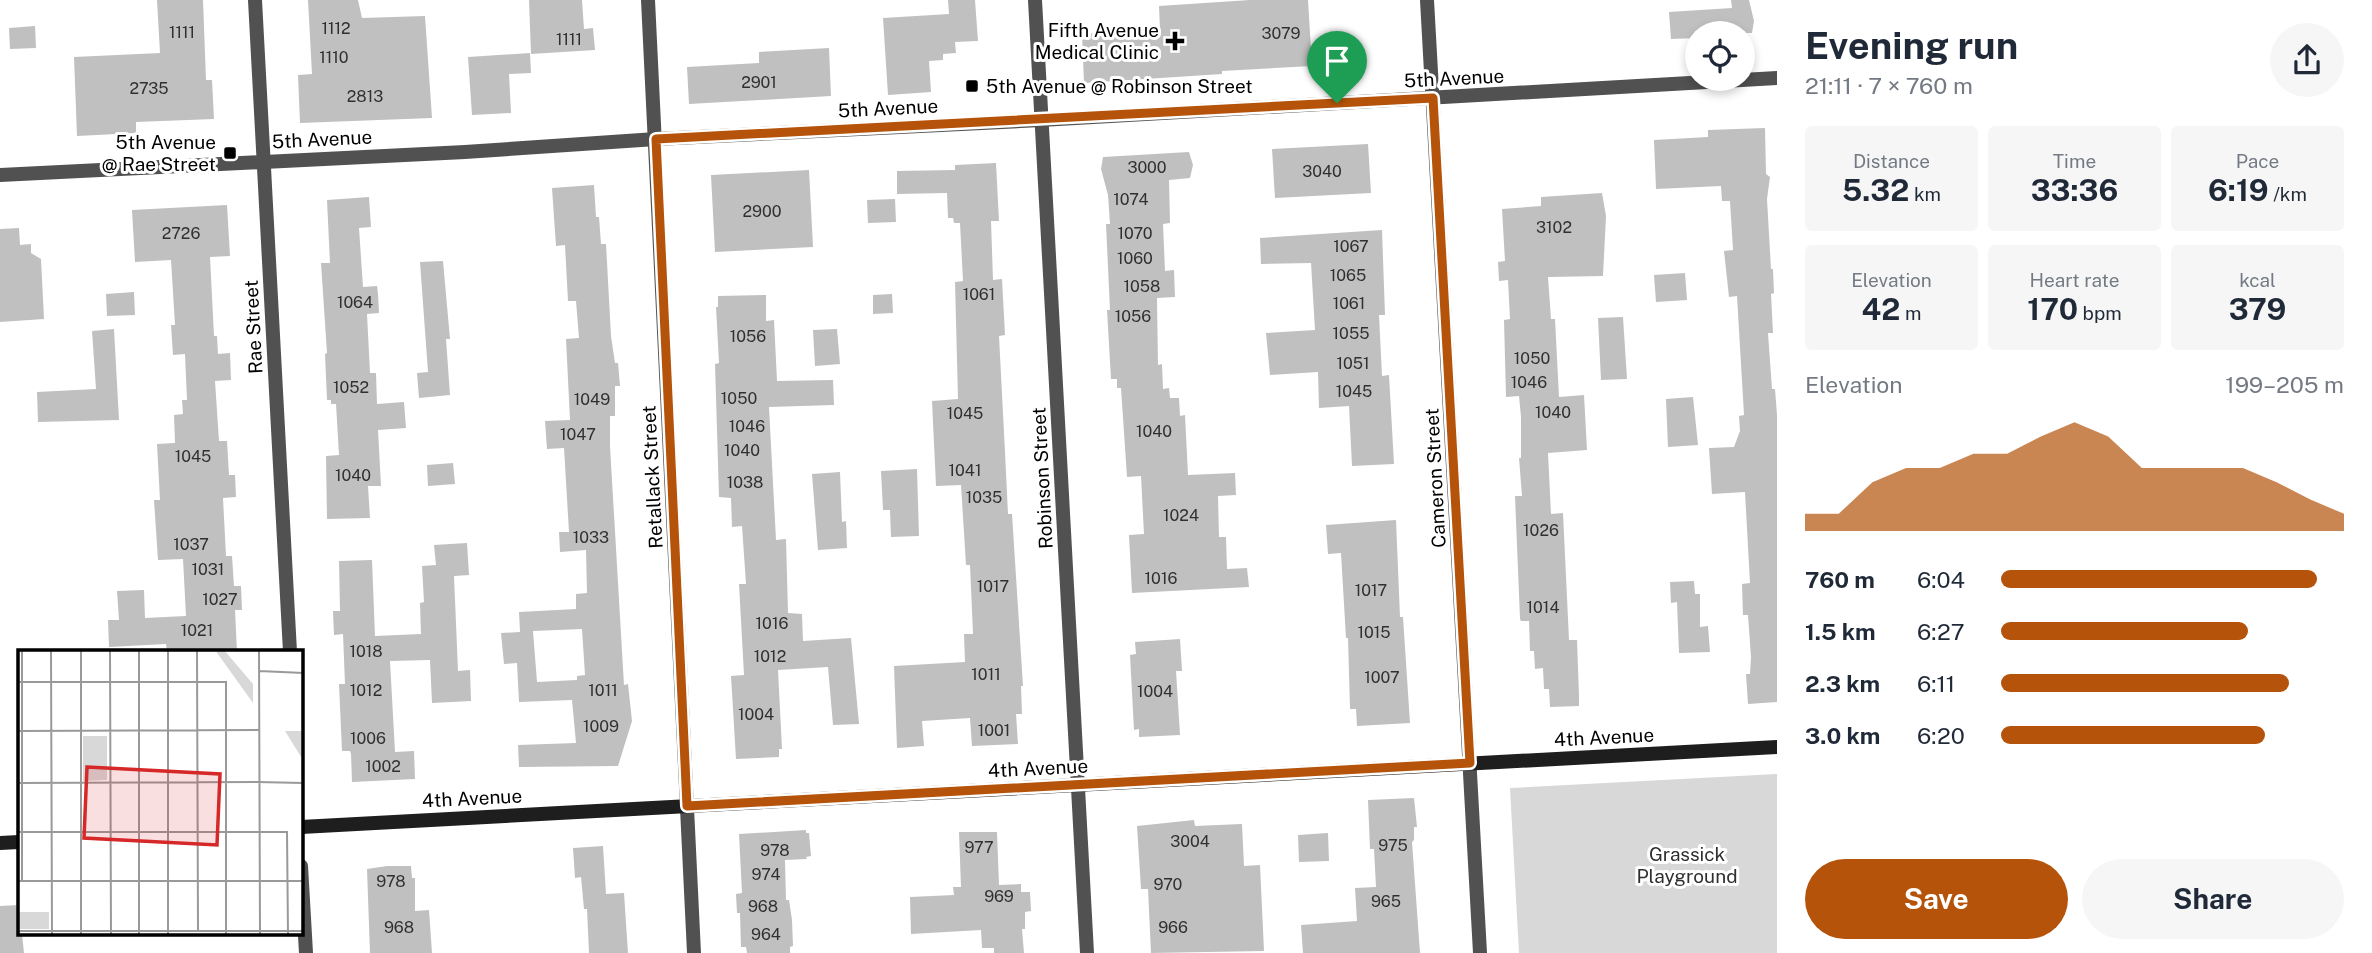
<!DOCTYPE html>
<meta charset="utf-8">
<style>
body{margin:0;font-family:"Public Sans",sans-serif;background:#f6f6f7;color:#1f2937;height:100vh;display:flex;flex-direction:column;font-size:26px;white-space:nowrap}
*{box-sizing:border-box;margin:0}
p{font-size:23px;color:#747a83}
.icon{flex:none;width:38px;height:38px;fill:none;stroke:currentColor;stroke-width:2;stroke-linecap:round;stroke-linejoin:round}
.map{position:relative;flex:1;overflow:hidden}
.drawer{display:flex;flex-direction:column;background:#fff;width:595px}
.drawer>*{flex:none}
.fabs{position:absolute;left:1685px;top:21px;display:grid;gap:14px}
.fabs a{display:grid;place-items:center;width:70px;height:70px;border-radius:50%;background:#fff;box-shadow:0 4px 10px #0003;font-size:35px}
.pin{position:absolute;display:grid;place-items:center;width:60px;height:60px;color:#fff;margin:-72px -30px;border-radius:50% 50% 50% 0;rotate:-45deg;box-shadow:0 0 7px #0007}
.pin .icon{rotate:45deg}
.round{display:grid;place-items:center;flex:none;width:74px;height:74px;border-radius:37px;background:#f6f6f7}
.headline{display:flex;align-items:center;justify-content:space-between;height:119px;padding:0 28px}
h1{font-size:38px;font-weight:700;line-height:52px}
.figures{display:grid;grid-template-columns:repeat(3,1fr);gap:10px;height:119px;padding:7px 28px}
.figures div{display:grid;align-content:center;border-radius:7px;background:#f6f6f7;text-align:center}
.figures b{font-size:30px;font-weight:700}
.figures small{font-size:19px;font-weight:400}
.figures p{font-size:19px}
.chart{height:196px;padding:14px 28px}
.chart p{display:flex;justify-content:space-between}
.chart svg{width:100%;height:126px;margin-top:7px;fill:#b45309;opacity:.7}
.cta{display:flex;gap:14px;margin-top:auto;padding:14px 28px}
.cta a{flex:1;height:80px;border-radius:42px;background:#b45309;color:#fff;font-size:28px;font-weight:700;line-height:80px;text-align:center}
.cta a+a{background:#f6f6f7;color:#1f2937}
ul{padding:0 28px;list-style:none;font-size:23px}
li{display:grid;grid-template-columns:112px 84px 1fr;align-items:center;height:52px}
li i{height:18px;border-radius:9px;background:#b45309}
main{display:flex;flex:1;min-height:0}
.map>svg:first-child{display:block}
</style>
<main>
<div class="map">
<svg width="1777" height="953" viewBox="0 0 1777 953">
<rect width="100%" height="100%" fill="#fff"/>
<polygon fill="#d8d8d8" points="1777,774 1777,953 1519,953 1510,788"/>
<g fill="#c0c0c0" fill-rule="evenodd">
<polygon points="157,0 203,0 206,80 212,80 214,119 136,122 136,133 77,136 74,57 160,53"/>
<polygon points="308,0 358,0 362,18 425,16 432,118 300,123 298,75 312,74"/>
<polygon points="529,0 582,0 584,29 593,28 595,50 531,54"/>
<polygon points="948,0 975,0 978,41 955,42 956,53 943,54 943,60 929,61 931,92 888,95 883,18 949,14"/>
<polygon points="1250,0 1308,0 1312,66 1222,71 1222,74 1084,83 1082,34 1160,30 1159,6"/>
<polygon points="1731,0 1749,0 1754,21 1752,33 1698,33 1698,38 1671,39 1669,12 1732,8"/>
<polygon points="35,26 36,48 10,49 9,28"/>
<polygon points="829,48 831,96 689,104 687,67 759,63 759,52"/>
<polygon points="530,53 531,73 509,74 511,113 472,115 468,57"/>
<polygon points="1765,128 1766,174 1770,177 1767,199 1771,269 1773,269 1774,293 1771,294 1773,333 1768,333 1772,389 1775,389 1777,415 1777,702 1748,704 1746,674 1750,674 1751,657 1748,615 1743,615 1742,584 1750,583 1745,492 1712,494 1709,448 1734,447 1740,431 1739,416 1744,415 1737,296 1729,297 1724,251 1733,250 1730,201 1722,201 1721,186 1656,189 1654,140 1708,137 1708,130"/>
<polygon points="1368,144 1371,193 1275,198 1272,149"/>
<polygon points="1189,152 1193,165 1190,178 1169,180 1170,223 1163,224 1165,271 1174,270 1175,297 1157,298 1158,365 1162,364 1163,389 1169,388 1170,398 1179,398 1180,416 1185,415 1188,475 1235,473 1236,495 1218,496 1219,537 1226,537 1227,569 1247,568 1249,587 1132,593 1129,535 1144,534 1141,476 1127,477 1121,388 1117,388 1117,379 1111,379 1107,310 1110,310 1106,224 1110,224 1108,195 1101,169 1103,157"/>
<polygon points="996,163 999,221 991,221 993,280 1002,279 1005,335 999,336 1005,452 1008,514 1012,514 1023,686 1021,686 1022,714 1016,714 1018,744 972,746 970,718 922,721 924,746 897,748 894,666 965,662 964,634 973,634 970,565 966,565 961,485 936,486 932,401 958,399 955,282 963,281 960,223 954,223 953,218 948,218 947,193 897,194 897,171 955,170 955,165"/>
<polygon points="809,170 813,247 715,252 711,175"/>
<path d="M 594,185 L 596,217 L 599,217 L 601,244 L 606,244 L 611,336 L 615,363 L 618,363 L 620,386 L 615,386 L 615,416 L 610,416 L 610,446 L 624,685 L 628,684 L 632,721 L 618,766 L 519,767 L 518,745 L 576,743 L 572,700 L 519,702 L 517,663 L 504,664 L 501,633 L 520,632 L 519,612 L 576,609 L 576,594 L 587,593 L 586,550 L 560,552 L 559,532 L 569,532 L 564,448 L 547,449 L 545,421 L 570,420 L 566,339 L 579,338 L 576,301 L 568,301 L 565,245 L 556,246 L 552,188 ZM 582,629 L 585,675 L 577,676 L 577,680 L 537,682 L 533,631 Z"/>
<polygon points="1602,193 1606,216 1603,276 1548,277 1551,319 1555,319 1559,397 1584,395 1587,450 1548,453 1551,514 1563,513 1569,640 1577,640 1579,696 1579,706 1550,707 1549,689 1544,689 1543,668 1535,669 1534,651 1530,651 1529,621 1521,621 1520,619 1515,496 1522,496 1519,458 1521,458 1521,417 1519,396 1506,397 1504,320 1510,319 1508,280 1499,281 1498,262 1505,261 1502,209 1541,206 1541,197"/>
<polygon points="369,197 371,227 359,228 363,287 377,286 378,294 379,313 367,314 370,373 376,373 377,404 404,402 406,428 378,430 381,486 368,486 370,518 327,519 326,456 339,455 336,404 331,404 331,400 327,400 325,354 327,353 321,263 330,263 327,200"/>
<polygon points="895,199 896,222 868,223 867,200"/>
<polygon points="227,205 230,256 210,257 214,336 217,336 218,354 230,353 231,380 215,381 219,441 227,441 229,475 235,475 236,497 223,498 226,556 232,556 234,586 241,586 242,610 235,610 237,652 167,652 166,644 109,647 108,620 119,620 117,591 144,590 145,618 186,616 183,559 158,560 154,500 160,500 157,444 175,443 174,415 183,414 182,400 187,400 185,354 173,355 171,325 175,325 171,260 135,262 132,210"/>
<polygon points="19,228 20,245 31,244 31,253 41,259 44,319 0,322 0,229"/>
<polygon points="1382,230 1385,315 1379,315 1382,376 1389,375 1394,464 1352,466 1349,406 1319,408 1318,372 1270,375 1266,333 1315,330 1311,263 1261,264 1260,238"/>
<polygon points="443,261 450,339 446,339 450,395 419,398 417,373 428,372 420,262"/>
<polygon points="1685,273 1687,300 1656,302 1654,275"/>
<polygon points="134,292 135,315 107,316 106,294"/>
<polygon points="892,294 893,313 873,314 873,295"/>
<polygon points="766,295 766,321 774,320 777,381 833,380 834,405 769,407 776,540 786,539 788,613 802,614 803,641 851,638 859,724 833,725 828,667 778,670 782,749 779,749 779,757 736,759 731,676 744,675 739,584 746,584 742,526 732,527 731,498 719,497 715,364 719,363 716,307 718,307 718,296"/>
<polygon points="1623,317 1627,379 1601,380 1598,318"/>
<polygon points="114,329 119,420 38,422 37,392 96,389 92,331"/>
<polygon points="837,329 840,364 815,366 813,330"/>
<polygon points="1693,397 1698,445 1668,447 1666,399"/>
<polygon points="453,463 455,484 428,486 427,465"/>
<polygon points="917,469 919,536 891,537 890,510 883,510 881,471"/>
<polygon points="840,472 842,522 846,521 847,548 818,550 812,474"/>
<polygon points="1396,520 1400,617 1403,617 1410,723 1357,726 1356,709 1350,709 1348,638 1346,638 1341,553 1328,554 1326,525"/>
<polygon points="467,543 469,575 454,576 458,671 470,670 471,701 432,703 430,660 390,661 395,752 414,751 415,779 352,782 351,754 350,751 342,751 339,684 345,684 343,634 334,635 333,611 340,611 339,561 372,560 375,636 421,634 420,603 424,602 422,566 436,565 434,545"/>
<polygon points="1694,581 1695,594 1700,594 1700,627 1708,626 1710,652 1679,653 1677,602 1671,603 1670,582"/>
<polygon points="1180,639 1182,671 1176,671 1180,735 1139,737 1139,729 1134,730 1130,655 1136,654 1135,642"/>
<polygon points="1414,798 1417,827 1414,827 1414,840 1412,842 1420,953 1303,953 1301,925 1357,921 1355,888 1376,887 1374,849 1370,849 1368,800"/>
<polygon points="1194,820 1195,826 1242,824 1244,866 1260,865 1264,951 1151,953 1148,889 1141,889 1137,826"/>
<polygon points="806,830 806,833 809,833 811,856 806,857 807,859 785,860 786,900 789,900 792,920 793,946 790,947 790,953 747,953 746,947 741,947 740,913 737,913 736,894 742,893 739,834"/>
<polygon points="959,832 997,832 999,885 1021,884 1021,892 1030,892 1031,911 1025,912 1025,929 1022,929 1024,953 994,953 994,948 982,948 981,930 911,934 910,897 954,895 953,887 961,887"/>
<polygon points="1328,833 1329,861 1299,862 1298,835"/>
<polygon points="603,846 606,894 624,893 628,953 589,953 587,909 584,909 581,877 575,878 573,848"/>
<polygon points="387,866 411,866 412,878 415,878 415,911 429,910 432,953 370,953 367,869"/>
<polygon points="19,905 19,934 22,934 24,953 0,953 0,906"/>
</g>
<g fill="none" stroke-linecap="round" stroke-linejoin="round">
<g stroke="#515151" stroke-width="14">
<polyline points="255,0 290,652"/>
<polyline points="648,0 694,953"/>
<polyline points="1035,0 1087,953"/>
<polyline points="1427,0 1480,953"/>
<polyline points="0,175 465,152 656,139 1041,120 1777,78"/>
<polyline points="301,866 306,953"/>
</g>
<g stroke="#1e1e1e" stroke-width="14">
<polyline points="301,827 1777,747"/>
<polyline points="0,843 19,842"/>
</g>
</g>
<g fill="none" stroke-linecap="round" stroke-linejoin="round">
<defs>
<polygon id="route" points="1433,98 1470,763 687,806 656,139"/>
</defs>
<use href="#route" stroke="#fff" stroke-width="14"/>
<use href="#route" stroke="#b45309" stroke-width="9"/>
</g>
<g fill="#000" stroke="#fff" stroke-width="2.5">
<path d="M1171.5 30.5h7v7h7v7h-7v7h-7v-7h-7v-7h7z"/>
<rect x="965" y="79" width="14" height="14" rx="3.5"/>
<rect x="223" y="146" width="14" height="14" rx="3.5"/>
</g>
<g text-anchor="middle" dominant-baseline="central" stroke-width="6" stroke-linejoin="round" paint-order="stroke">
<g font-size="16" fill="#303030">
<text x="336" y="28">1112</text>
<text x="182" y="32">1111</text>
<text x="1281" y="33">3079</text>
<text x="569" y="39">1111</text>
<text x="334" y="57">1110</text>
<text x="759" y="82">2901</text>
<text x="149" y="88">2735</text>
<text x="365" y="96">2813</text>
<text x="1147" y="167">3000</text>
<text x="1322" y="171">3040</text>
<text x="1131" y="199">1074</text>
<text x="762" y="211">2900</text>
<text x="1554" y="227">3102</text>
<text x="181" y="233">2726</text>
<text x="1135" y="233">1070</text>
<text x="1351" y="246">1067</text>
<text x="1135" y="258">1060</text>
<text x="1348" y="275">1065</text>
<text x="1142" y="286">1058</text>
<text x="979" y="294">1061</text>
<text x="355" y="302">1064</text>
<text x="1349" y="303">1061</text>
<text x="1133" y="316">1056</text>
<text x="1351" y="333">1055</text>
<text x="748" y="336">1056</text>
<text x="1532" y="358">1050</text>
<text x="1353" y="363">1051</text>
<text x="1529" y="382">1046</text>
<text x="351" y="387">1052</text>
<text x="1354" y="391">1045</text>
<text x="739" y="398">1050</text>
<text x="592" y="399">1049</text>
<text x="1553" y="412">1040</text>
<text x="965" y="413">1045</text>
<text x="747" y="426">1046</text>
<text x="1154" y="431">1040</text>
<text x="578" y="434">1047</text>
<text x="742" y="450">1040</text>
<text x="193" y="456">1045</text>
<text x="965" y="470">1041</text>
<text x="353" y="475">1040</text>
<text x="745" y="482">1038</text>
<text x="984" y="497">1035</text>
<text x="1181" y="515">1024</text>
<text x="1541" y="530">1026</text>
<text x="591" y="537">1033</text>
<text x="191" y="544">1037</text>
<text x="208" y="569">1031</text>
<text x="1161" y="578">1016</text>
<text x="993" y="586">1017</text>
<text x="1371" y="590">1017</text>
<text x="220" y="599">1027</text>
<text x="1543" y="607">1014</text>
<text x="772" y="623">1016</text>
<text x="197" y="630">1021</text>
<text x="1374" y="632">1015</text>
<text x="366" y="651">1018</text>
<text x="770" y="656">1012</text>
<text x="986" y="674">1011</text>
<text x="1382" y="677">1007</text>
<text x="366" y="690">1012</text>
<text x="603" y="690">1011</text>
<text x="1155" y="691">1004</text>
<text x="756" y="714">1004</text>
<text x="601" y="726">1009</text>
<text x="994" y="730">1001</text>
<text x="368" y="738">1006</text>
<text x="383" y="766">1002</text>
<text x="1190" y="841">3004</text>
<text x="1393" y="845">975</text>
<text x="979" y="847">977</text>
<text x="775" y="850">978</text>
<text x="766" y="874">974</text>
<text x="391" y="881">978</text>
<text x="1168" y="884">970</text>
<text x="999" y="896">969</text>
<text x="1386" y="901">965</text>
<text x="763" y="906">968</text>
<text x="399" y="927">968</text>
<text x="1173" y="927">966</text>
<text x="766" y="934">964</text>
</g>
<g font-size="19" fill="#000" stroke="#fff" text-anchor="end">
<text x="1159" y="30">Fifth Avenue<tspan x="1159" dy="22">Medical Clinic</tspan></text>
<text x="986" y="86" text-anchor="start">5th Avenue @ Robinson Street</text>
<text x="216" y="142">5th Avenue<tspan x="216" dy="22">@ Rae Street</tspan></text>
</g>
<g font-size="19" fill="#000" stroke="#fff">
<text transform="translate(1454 78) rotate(-3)">5th Avenue</text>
<text transform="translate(888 108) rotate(-3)">5th Avenue</text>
<text transform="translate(322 139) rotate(-3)">5th Avenue</text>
<text transform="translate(253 327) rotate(-93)">Rae Street</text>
<text transform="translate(652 477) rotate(-93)">Retallack Street</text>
<text transform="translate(1042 478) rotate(-93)">Robinson Street</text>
<text transform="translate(1435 478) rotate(-93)">Cameron Street</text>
<text transform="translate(1604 737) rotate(-3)">4th Avenue</text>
<text transform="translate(1038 768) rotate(-3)">4th Avenue</text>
<text transform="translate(472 798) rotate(-3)">4th Avenue</text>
</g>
<g font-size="19" fill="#2f2f2f" stroke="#fff">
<text x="1687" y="854">Grassick<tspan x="1687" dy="22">Playground</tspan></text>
</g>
</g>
<g transform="translate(18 650)">
<rect width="285" height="285" fill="#fff"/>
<path d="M 197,0 L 206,0 L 235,34 L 235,53 ZM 267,81 L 285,81 L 285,110 ZM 65,86 L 89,86 L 89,130 L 65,131 ZM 0,262 L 31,262 L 31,279 L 0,279 Z" fill="#d8d8d8"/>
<path fill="none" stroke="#999" stroke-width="2" d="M 4,0 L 4,231M 33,0 L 34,285M 92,0 L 93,285M 121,0 L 121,285M 179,0 L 180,281M 241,0 L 242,285M 241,21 L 286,23M 0,32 L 208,32 L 208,285M 0,81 L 241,80M 238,132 L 286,133M 0,133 L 238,132M 0,182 L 269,182 L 270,285M 0,231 L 286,231M 0,281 L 286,281M 63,285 L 63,0M 150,285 L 150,0"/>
<path fill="#d62828" fill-opacity="0.15" stroke="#d62828" stroke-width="3.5" d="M 69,117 L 202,124 L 199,195 L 66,188 Z"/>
<rect width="285" height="285" fill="none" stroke="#000" stroke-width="3.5"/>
</g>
</svg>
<div class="fabs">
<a><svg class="icon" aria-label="locate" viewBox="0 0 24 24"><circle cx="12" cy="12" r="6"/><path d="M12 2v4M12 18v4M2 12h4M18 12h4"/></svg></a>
</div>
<div class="pin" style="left:1337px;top:103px;background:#1e9e55"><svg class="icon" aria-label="arrive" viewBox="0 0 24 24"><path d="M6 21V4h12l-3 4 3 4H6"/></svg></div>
</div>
<section class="drawer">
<div class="headline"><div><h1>Evening run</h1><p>21:11 · 7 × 760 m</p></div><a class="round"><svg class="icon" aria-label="share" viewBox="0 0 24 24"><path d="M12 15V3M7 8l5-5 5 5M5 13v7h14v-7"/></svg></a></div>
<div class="figures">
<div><p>Distance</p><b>5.32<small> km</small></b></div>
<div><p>Time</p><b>33:36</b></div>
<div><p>Pace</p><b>6:19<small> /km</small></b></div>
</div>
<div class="figures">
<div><p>Elevation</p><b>42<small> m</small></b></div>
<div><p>Heart rate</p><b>170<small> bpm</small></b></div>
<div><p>kcal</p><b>379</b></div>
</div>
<div class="chart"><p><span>Elevation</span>199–205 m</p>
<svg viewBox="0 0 160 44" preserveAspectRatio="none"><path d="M0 44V38L10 38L20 27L30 22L40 22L50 17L60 17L70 11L80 6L90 11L100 22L110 22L120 22L130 22L140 27L150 33L160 38V44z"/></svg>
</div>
<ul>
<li><b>760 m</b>6:04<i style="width:92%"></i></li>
<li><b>1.5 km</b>6:27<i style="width:72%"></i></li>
<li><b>2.3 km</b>6:11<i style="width:84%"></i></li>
<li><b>3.0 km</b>6:20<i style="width:77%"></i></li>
</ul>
<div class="cta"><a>Save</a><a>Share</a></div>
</section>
</main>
